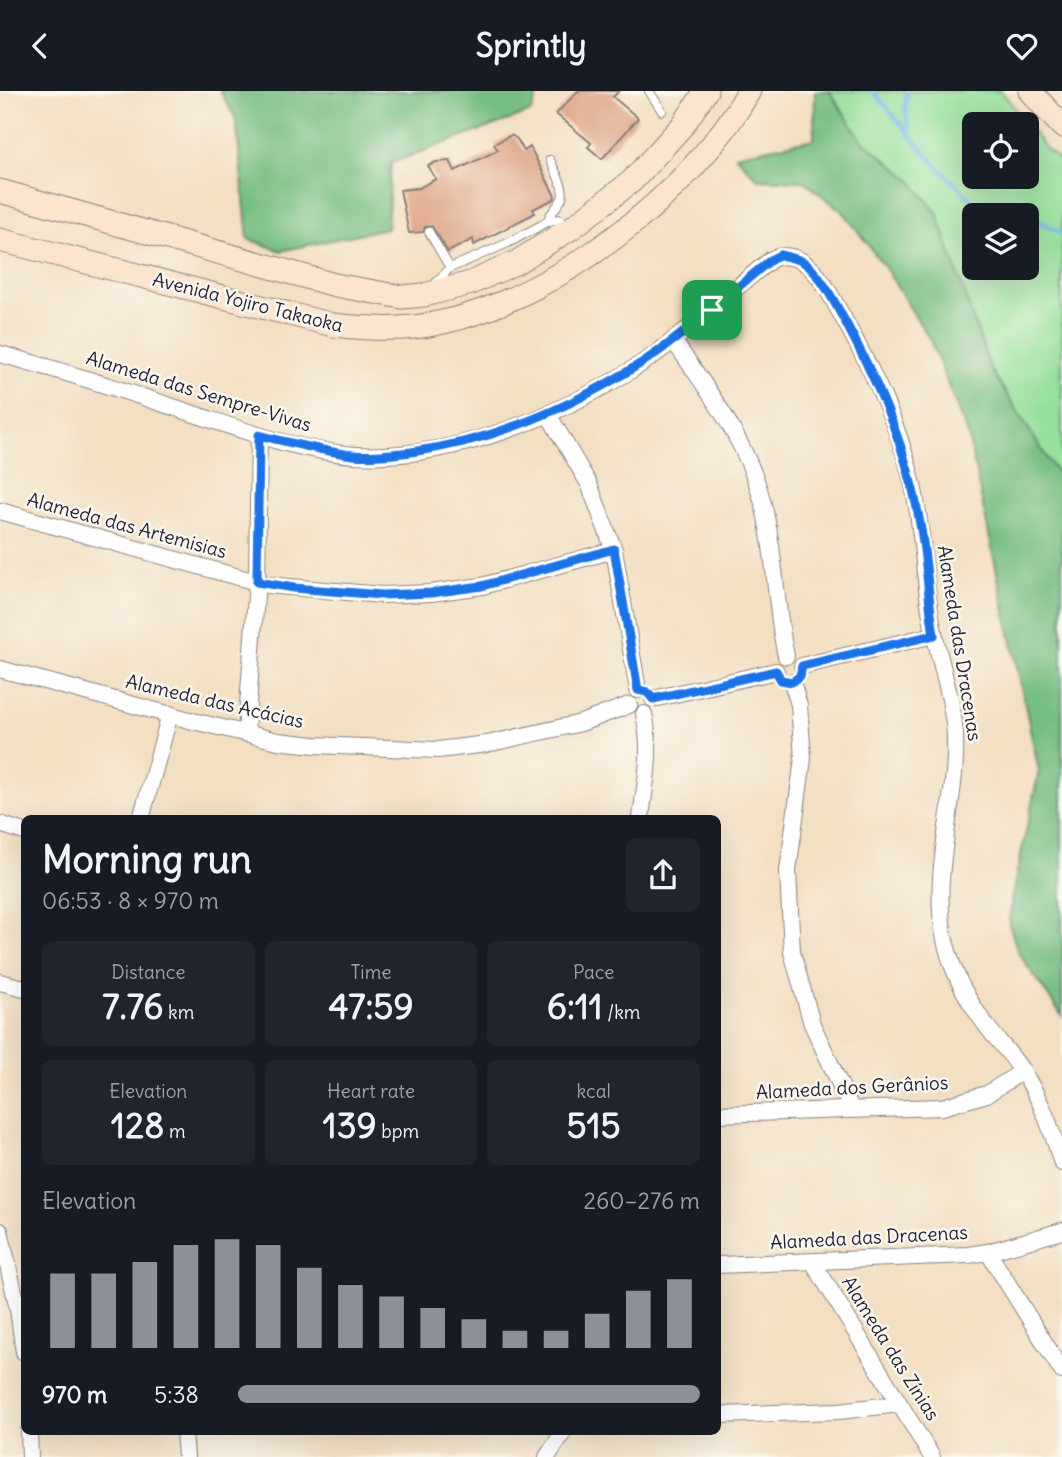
<!DOCTYPE html>
<meta charset="utf-8">
<style>
body{margin:0;font-family:Delius,sans-serif;background:#20242c;color:#f1f3f6;height:100vh;display:flex;flex-direction:column;font-size:26px;white-space:nowrap}
*{box-sizing:border-box;margin:0}
p{font-size:23px;color:#9ea1a6}
.icon{flex:none;width:38px;height:38px;fill:none;stroke:currentColor;stroke-width:2;stroke-linecap:round;stroke-linejoin:round}
.map{position:relative;flex:1;overflow:hidden}
.panel{position:absolute;left:21px;top:724px;width:700px;height:620px;display:flex;flex-direction:column;background:#171b24;border-radius:10px;box-shadow:0 7px 28px #0002}
.panel>*{flex:none}
.tools{position:absolute;left:962px;top:21px;display:grid;gap:14px}
.tools a{display:grid;place-items:center;width:77px;height:77px;border-radius:10px;background:#171b24;box-shadow:0 7px 28px #0002;font-size:35px}
.pin{position:absolute;display:grid;place-items:center;width:60px;height:60px;color:#fff;margin:-30px;border-radius:14px;box-shadow:0 4px 10px #0006}
.round{display:grid;place-items:center;flex:none;width:74px;height:74px;border-radius:10px;background:#20242c}
.summary{display:flex;align-items:center;justify-content:space-between;height:119px;padding:0 21px}
h1{font-size:38px;font-weight:800;line-height:52px}
.stats{display:grid;grid-template-columns:repeat(3,1fr);gap:10px;height:119px;padding:7px 21px}
.stats div{display:grid;align-content:center;border-radius:10px;background:#20242c;text-align:center}
.stats b{font-size:35px;font-weight:800}
.stats small{font-size:19px;font-weight:400}
.stats p{font-size:19px}
.chart{height:196px;padding:14px 21px}
.chart p{display:flex;justify-content:space-between}
.chart svg{width:100%;height:126px;margin-top:7px;stroke:#8c9099;stroke-width:6}
ul{padding:0 21px;list-style:none;font-size:23px}
li{display:grid;grid-template-columns:112px 84px 1fr;align-items:center;height:52px}
li i{height:18px;border-radius:9px;background:#8c9099}
header{display:flex;justify-content:space-between;align-items:center;height:91px;padding:0 21px;background:#171b24;font-size:32px;font-weight:800}
.map>svg:first-child{display:block}
</style>
<header><svg class="icon" aria-label="back" viewBox="0 0 24 24"><path d="M15 5l-7 7 7 7"/></svg>Sprintly<svg class="icon" aria-label="heart" viewBox="0 0 24 24"><path d="M12 20l-8-8c-3-5 5-10 8-4 3-6 11-1 8 4z"/></svg></header>
<div class="map">
<svg width="1062" height="1366" viewBox="0 0 1062 1366">
<rect width="100%" height="100%" fill="#fbf7ec"/>
<filter id="ink" filterUnits="userSpaceOnUse"><feTurbulence type="fractalNoise" baseFrequency=".0143" numOctaves="2"/><feDisplacementMap in="SourceGraphic" scale="14" xChannelSelector="R" yChannelSelector="G"/><feConvolveMatrix kernelMatrix="1 2 1 2 8 2 1 2 1" color-interpolation-filters="sRGB"/></filter>
<filter id="wash" filterUnits="userSpaceOnUse"><feTurbulence type="fractalNoise" baseFrequency=".00686" numOctaves="4" result="noise"/><feDisplacementMap in="SourceGraphic" scale="28" xChannelSelector="R" yChannelSelector="G"/><feGaussianBlur stdDeviation="1.57" result="paint"/><feColorMatrix in="noise" values="0 0 0 0 0 0 0 0 0 0 0 0 0 0 0 0 0 1.4 0 .05"/><feComposite in="paint" operator="in"/></filter>
<g filter="url(#wash)">
<rect width="100%" height="100%" fill="#f3dfc2"/>
<path fill="#94e09c" stroke="#5b816c" stroke-width="2" fill-rule="evenodd" d="M 829,0 L 1001,0 L 1027,33 L 975,33 L 975,86 L 1027,86 L 1027,34 L 1047,59 L 1062,71 L 1062,385 L 1054,378 L 990,277 L 937,122 L 911,89 L 862,49 ZM 975,124 L 1027,124 L 1027,177 L 975,177 Z"/>
<g fill="#77be84" stroke="#4c7060" stroke-width="2">
<polygon points="220,0 539,0 531,21 391,72 387,137 281,160 248,148 236,28"/>
<polygon points="815,0 829,0 862,49 911,89 937,122 990,277 1054,378 1062,385 1062,925 1018,861 1009,833 1012,805 1039,680 968,344 930,249 886,178 845,123 804,90 758,88 735,64 814,48"/>
</g>
<g fill="none" stroke-linecap="round" stroke-linejoin="round">
<g stroke="#72b8e9" stroke-width="4.5">
<polyline points="873,0 931,69 983,120 1010,124"/>
<polyline points="907,0 905,16 909,40"/>
<polyline points="1027,127 1035,128 1062,142"/>
</g>
</g>
<g id="blocks">
<g fill="#db9d7e">
<polygon points="578,0 619,0 613,6 638,27 602,68 588,56 591,52 556,23"/>
<polygon points="511,44 517,48 524,60 530,56 555,105 554,108 533,118 535,122 474,154 473,148 448,161 432,135 425,136 423,141 409,142 400,99 419,97 436,88 428,75 436,71 450,70 455,80 498,59 494,53"/>
</g>
</g>
</g>
<g filter="url(#ink)">
<use href="#blocks" fill-opacity="0" stroke="#8a807e" stroke-width="2"/>
<g fill="none" stroke-linecap="round" stroke-linejoin="round">
<defs>
<g id="lane">
<polyline points="649,0 662,20"/>
<path d="M 547,131 C 550,121 558,116 562,107 C 566,97 554,79 550,69"/>
<polyline points="429,141 450,177"/>
<polyline points="432,196 450,177 508,152 547,131 559,128 570,135"/>
</g>
<g id="street">
<path d="M 673,249 C 709,300 750,355 764,417 C 776,466 775,516 786,565"/>
<path d="M 0,263 C 67,281 132,302 197,324 C 248,341 302,361 356,364 C 454,369 563,324 644,271 C 690,240 729,201 772,168 C 783,163 796,165 806,173 C 823,186 834,211 845,230 C 873,281 898,332 912,390 C 924,440 923,491 934,541 C 941,576 953,609 955,645 C 958,712 931,777 944,844 C 950,876 964,904 983,930 C 995,948 1011,962 1022,980 C 1041,1007 1052,1040 1062,1072"/>
<polyline points="548,323 589,393 614,459 638,599"/>
<polyline points="0,420 267,494 382,504 431,502 482,495 614,459"/>
<polyline points="802,575 934,544"/>
<polyline points="0,578 193,630 278,650 314,654 438,659 487,653 581,632 629,614"/>
<polyline points="792,591 799,614 803,667 788,780 792,861 812,933 852,1019"/>
<polyline points="653,608 776,580"/>
<polyline points="246,642 257,491 259,344"/>
<polyline points="141,728 170,623"/>
<path d="M 641,728 C 645,688 653,665 644,623"/>
<polyline points="0,733 24,741"/>
<polyline points="0,891 24,897"/>
<polyline points="718,1023 942,1016 987,1003 1023,980"/>
<polyline points="0,1140 18,1218 24,1261"/>
<polyline points="988,1161 1062,1280"/>
<polyline points="813,1171 932,1366"/>
<polyline points="718,1174 968,1164 988,1161 1062,1140"/>
<polyline points="718,1324 839,1320 899,1313"/>
<polyline points="29,1340 30,1366"/>
<polyline points="184,1340 186,1366"/>
<polyline points="547,1366 564,1340"/>
</g>
<g id="secondary">
<polyline points="1030,0 1062,35"/>
<polyline points="0,100 335,194 402,206 424,204 471,192 517,171 573,136 632,90 683,34 706,0"/>
<path d="M 0,149 L 333,234 C 370,238 406,240 443,231 C 557,206 693,101 749,0"/>
</g>
</defs>
<use href="#lane" stroke="#8a807e" stroke-width="10"/>
<use href="#street" stroke="#8a807e" stroke-width="18"/>
<use href="#secondary" stroke="#8a807e" stroke-width="25"/>
<use href="#lane" stroke="#fff" stroke-width="8"/>
<use href="#street" stroke="#fff" stroke-width="16"/>
<use href="#secondary" stroke="#fbe5cf" stroke-width="23"/>
</g>
</g>
<g fill="none" stroke-linecap="round" stroke-linejoin="round" filter="url(#ink)">
<defs>
<path id="route" d="M 780,164 C 789,166 798,167 805,172 C 822,185 837,216 847,234 C 881,298 908,361 920,433 C 927,469 928,507 934,544 L 802,575 L 800,585 L 792,591 L 781,589 L 776,580 L 653,608 L 647,601 L 638,599 L 614,458 L 482,495 L 431,502 L 382,504 L 294,497 L 257,491 L 259,344 C 290,352 321,360 353,364 C 372,366 392,363 411,361 C 495,350 572,316 643,271 C 689,241 729,202 772,168 Z"/>
</defs>
<use href="#route" stroke="#fff" stroke-width="14"/>
<use href="#route" stroke="#1a73e8" stroke-width="9"/>
</g>
<g text-anchor="middle" dominant-baseline="central" stroke-width="5" stroke-linejoin="round" paint-order="stroke">
<g font-size="19" fill="#22223b" stroke="#fbf7ec">
<text transform="translate(248 211) rotate(14)">Avenida Yojiro Takaoka</text>
<text transform="translate(199 300) rotate(17)">Alameda das Sempre-Vivas</text>
<text transform="translate(127 434) rotate(15)">Alameda das Artemisias</text>
<text transform="translate(960 552) rotate(81)">Alameda das Dracenas</text>
<text transform="translate(215 610) rotate(13)">Alameda das Acácias</text>
<text transform="translate(852 996) rotate(-3)">Alameda dos Gerânios</text>
<text transform="translate(869 1146) rotate(-3)">Alameda das Dracenas</text>
<text transform="translate(891 1257) rotate(58)">Alameda das Zínias</text>
</g>
</g>
</svg>
<div class="tools">
<a><svg class="icon" aria-label="locate" viewBox="0 0 24 24"><circle cx="12" cy="12" r="6"/><path d="M12 2v4M12 18v4M2 12h4M18 12h4"/></svg></a>
<a><svg class="icon" aria-label="layers" viewBox="0 0 24 24"><path d="M12 4l9 5-9 5-9-5zM3 14l9 5 9-5"/></svg></a>
</div>
<div class="pin" style="left:712px;top:219px;background:#1e9e55"><svg class="icon" aria-label="arrive" viewBox="0 0 24 24"><path d="M6 21V4h12l-3 4 3 4H6"/></svg></div>
<section class="panel">
<div class="summary"><div><h1>Morning run</h1><p>06:53 · 8 × 970 m</p></div><a class="round"><svg class="icon" aria-label="share" viewBox="0 0 24 24"><path d="M12 15V3M7 8l5-5 5 5M5 13v7h14v-7"/></svg></a></div>
<div class="stats">
<div><p>Distance</p><b>7.76<small> km</small></b></div>
<div><p>Time</p><b>47:59</b></div>
<div><p>Pace</p><b>6:11<small> /km</small></b></div>
</div>
<div class="stats">
<div><p>Elevation</p><b>128<small> m</small></b></div>
<div><p>Heart rate</p><b>139<small> bpm</small></b></div>
<div><p>kcal</p><b>515</b></div>
</div>
<div class="chart"><p><span>Elevation</span>260–276 m</p>
<svg viewBox="0 0 160 44" preserveAspectRatio="none"><path d="M5 44V18M15 44V18M25 44V14M35 44V8M45 44V6M55 44V8M65 44V16M75 44V22M85 44V26M95 44V30M105 44V34M115 44V38M125 44V38M135 44V32M145 44V24M155 44V20"/></svg>
</div>
<ul>
<li><b>970 m</b>5:38<i style="width:100%"></i></li>
</ul>
</section>
</div>
